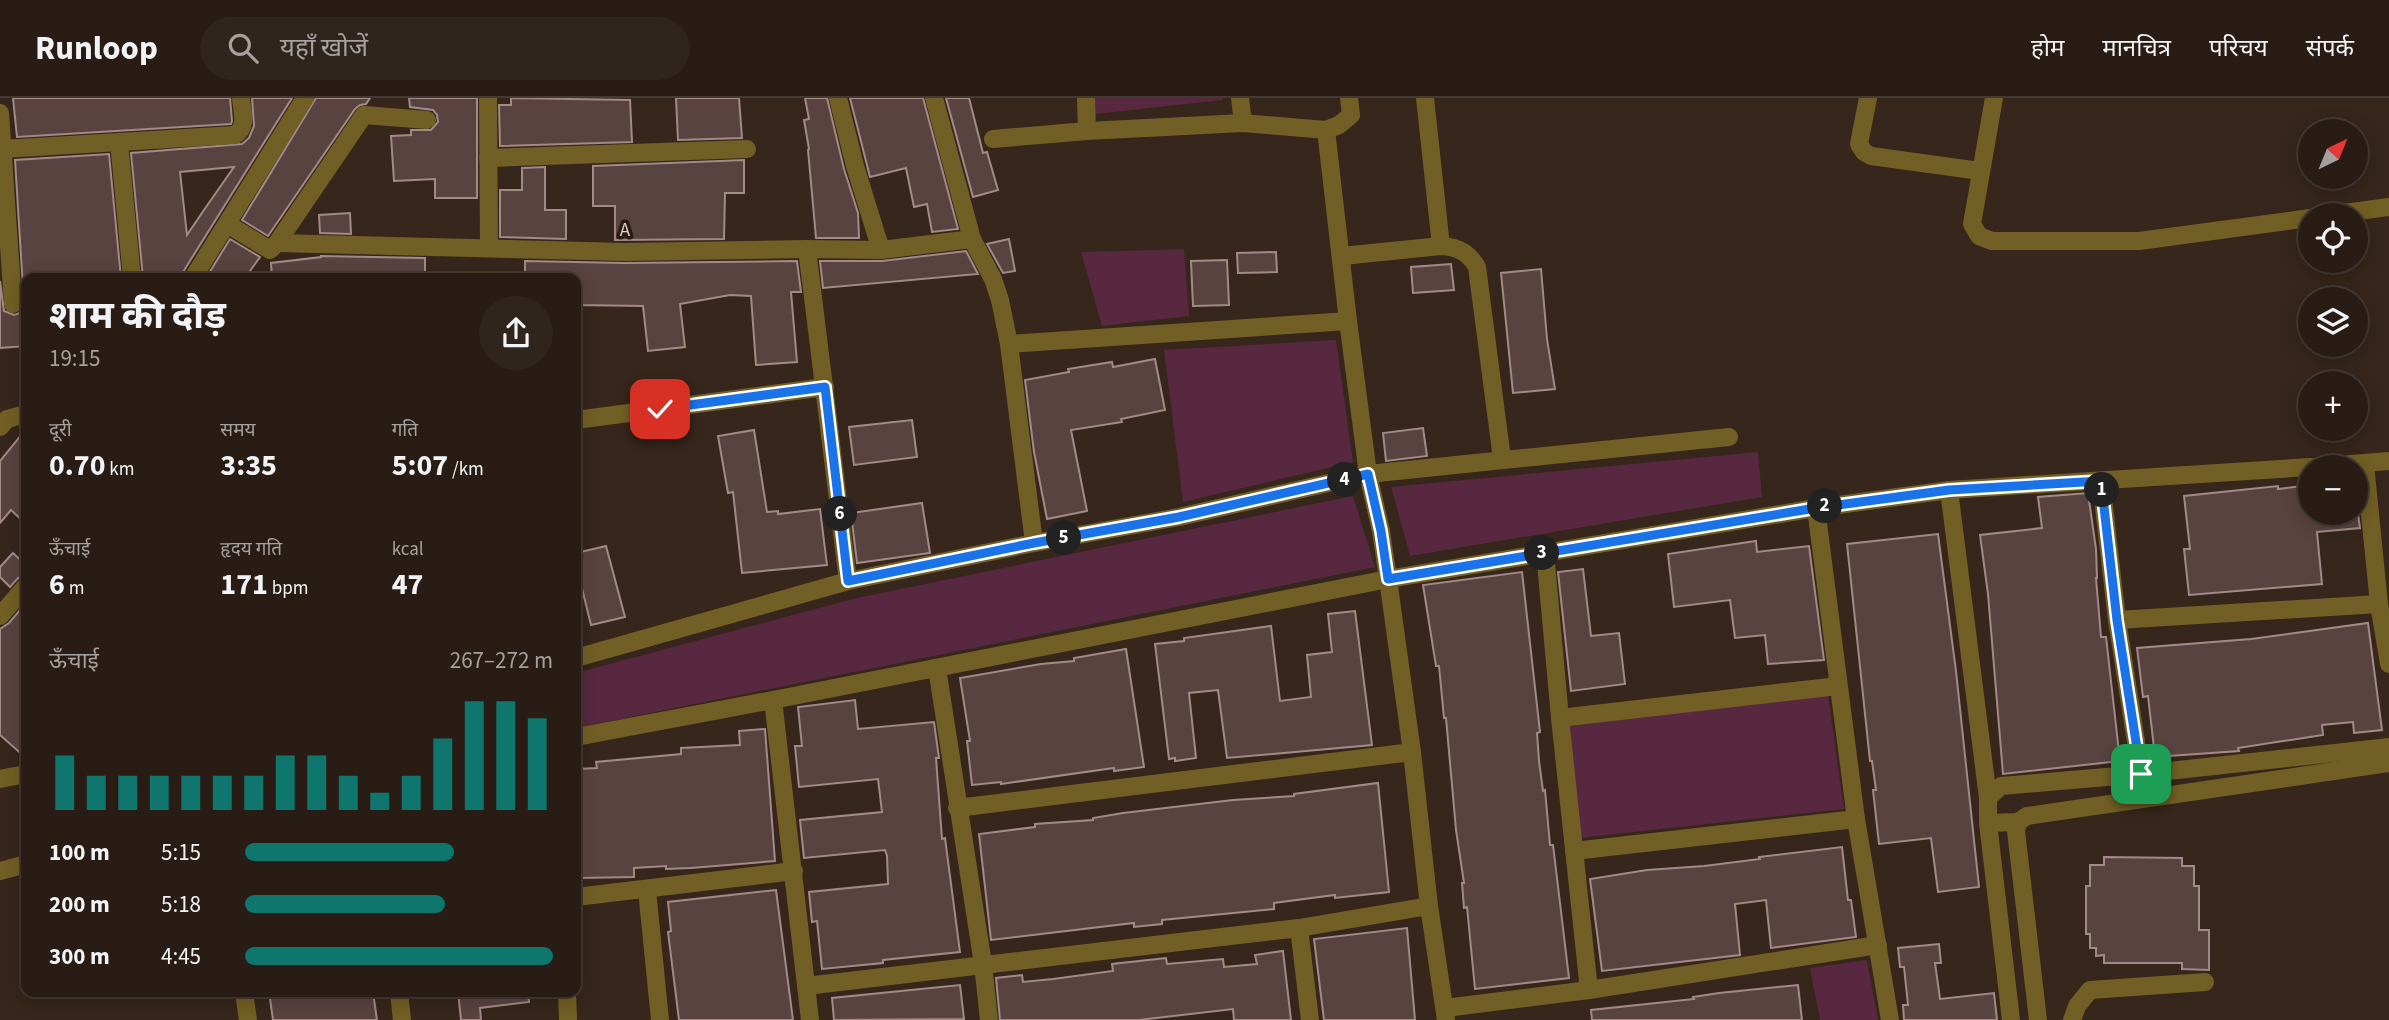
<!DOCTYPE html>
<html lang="hi">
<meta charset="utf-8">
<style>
body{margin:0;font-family:"Source Sans 3","Noto Sans Devanagari",sans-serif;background:#30251d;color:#f1f3f6;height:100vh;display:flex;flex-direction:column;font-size:26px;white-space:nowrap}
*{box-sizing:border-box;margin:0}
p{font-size:23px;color:#a5a1a0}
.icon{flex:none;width:38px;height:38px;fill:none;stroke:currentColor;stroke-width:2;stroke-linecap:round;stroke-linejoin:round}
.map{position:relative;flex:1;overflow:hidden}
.drawer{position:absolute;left:21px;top:175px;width:560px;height:724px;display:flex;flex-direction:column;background:#281c14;border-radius:14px;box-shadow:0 4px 18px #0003,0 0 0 2px #443a34}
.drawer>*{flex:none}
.needle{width:46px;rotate:43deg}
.buttons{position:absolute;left:2298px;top:21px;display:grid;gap:14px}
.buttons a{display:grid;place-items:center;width:70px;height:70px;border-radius:50%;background:#281c14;box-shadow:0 4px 18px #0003,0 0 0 2px #443a34;font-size:35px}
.pin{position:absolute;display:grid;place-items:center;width:60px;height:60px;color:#fff;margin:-30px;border-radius:14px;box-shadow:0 4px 10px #0006}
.km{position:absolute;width:35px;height:35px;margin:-18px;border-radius:50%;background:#222;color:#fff;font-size:19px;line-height:35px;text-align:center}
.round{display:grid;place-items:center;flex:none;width:74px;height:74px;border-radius:37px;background:#30251d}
.overview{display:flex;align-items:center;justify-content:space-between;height:119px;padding:0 28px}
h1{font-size:38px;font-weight:700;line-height:52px}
.metrics{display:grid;grid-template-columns:repeat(3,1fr);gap:10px;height:119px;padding:7px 28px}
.metrics div{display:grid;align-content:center}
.metrics b{font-size:30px;font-weight:700}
.metrics small{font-size:19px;font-weight:400}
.metrics p{font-size:19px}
.chart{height:196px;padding:14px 28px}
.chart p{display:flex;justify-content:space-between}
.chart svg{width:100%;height:126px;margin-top:7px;stroke:#0f766e;stroke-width:6}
ul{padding:0 28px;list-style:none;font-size:23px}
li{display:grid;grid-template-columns:112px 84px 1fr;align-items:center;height:52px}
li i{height:18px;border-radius:9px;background:#0f766e}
header{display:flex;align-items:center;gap:42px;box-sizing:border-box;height:98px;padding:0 35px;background:#281c14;border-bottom:2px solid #443a34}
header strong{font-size:33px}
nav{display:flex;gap:38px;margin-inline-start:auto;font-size:24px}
.search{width:490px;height:63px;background:#30251d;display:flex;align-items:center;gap:18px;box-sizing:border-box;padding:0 24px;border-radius:38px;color:#a5a1a0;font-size:26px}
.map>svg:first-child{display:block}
</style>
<header>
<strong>Runloop</strong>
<div class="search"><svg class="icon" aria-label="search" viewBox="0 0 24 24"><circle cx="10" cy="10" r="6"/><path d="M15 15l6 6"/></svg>यहाँ खोजें</div>
<nav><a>होम</a><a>मानचित्र</a><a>परिचय</a><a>संपर्क</a></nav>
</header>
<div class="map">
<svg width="2389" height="922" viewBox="0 0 2389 922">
<rect width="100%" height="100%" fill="#36261b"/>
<g fill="#582841">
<polygon points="1093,0 1223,0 1223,2 1095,16"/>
<polygon points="1184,151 1189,218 1102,228 1081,154"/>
<polygon points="1336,242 1353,364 1183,404 1164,252"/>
<polygon points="1758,354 1762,399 1410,458 1391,389"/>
<polygon points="1353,398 1375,469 576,630 576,575 857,500"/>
<polygon points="1828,597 1844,711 1579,740 1570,628"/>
<polygon points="1867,862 1878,922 1820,922 1810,870"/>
</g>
<g fill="#594341" stroke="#a38a88" stroke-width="2" fill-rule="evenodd">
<polygon points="13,0 230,0 232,23 231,26 17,39"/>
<path d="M 252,0 L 292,0 L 183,174 L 182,180 L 143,180 L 131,55 L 242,46 L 249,40 L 254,28 ZM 234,69 L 206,109 L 187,137 L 180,74 Z"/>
<polygon points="316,0 370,0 366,6 360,7 355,11 268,138 242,122"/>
<polygon points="409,0 477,0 477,100 435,100 435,81 394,83 391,38 411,37 411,32 431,32 438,24 437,17 433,12 410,9"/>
<polygon points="511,0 630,2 632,44 500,48 499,7 511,7"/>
<polygon points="676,0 739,0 742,40 678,42"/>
<polygon points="805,0 827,0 844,71 858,115 859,140 816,140 808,52 809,51 804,22 809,21"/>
<polygon points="850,0 923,0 958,131 932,134 927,106 914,109 906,70 870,79"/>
<polygon points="946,0 969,0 983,55 987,54 998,92 973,99"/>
<polygon points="109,56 121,180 26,180 26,248 0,250 0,183 4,213 14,217 20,215 24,206 15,62"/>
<polygon points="744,62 744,95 725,95 724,141 615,142 615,108 593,108 593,68"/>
<polygon points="545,69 545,112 566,112 566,141 500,139 500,92 522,92 522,70"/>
<polygon points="350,115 351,136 320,135 319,117"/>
<polygon points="230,141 260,159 245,180 206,180"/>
<polygon points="1009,141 1015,173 1003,175 987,146"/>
<polygon points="966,153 978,176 823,190 820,163 882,163"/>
<polygon points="1276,154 1277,174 1238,175 1237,155"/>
<polygon points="321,158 425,160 425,180 272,180 271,165 321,159"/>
<polygon points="1227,162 1229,207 1193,208 1191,163"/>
<polygon points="525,163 625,165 797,163 801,194 791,194 797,264 756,267 751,198 730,197 680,206 685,249 648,253 643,208 576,207 576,180 525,180"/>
<polygon points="1451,166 1454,192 1413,195 1411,169"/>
<polygon points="1541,171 1547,241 1555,291 1513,295 1501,175"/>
<polygon points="1155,261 1165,312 1121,321 1122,324 1071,332 1087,413 1047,421 1034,354 1025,282 1069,274 1068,271 1112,264 1113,269"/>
<polygon points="912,322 917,359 854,367 849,329"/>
<polygon points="1423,330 1427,358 1386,363 1383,335"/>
<polygon points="26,331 26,426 11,412 0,425 0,363"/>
<polygon points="754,332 767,414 778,413 778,416 820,411 827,467 742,475 733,394 728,395 718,338"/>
<polygon points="2310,387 2310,415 2358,415 2360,430 2317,434 2322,486 2189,497 2184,451 2190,451 2184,398 2278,388 2278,391"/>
<polygon points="2088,395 2096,451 2097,480 2096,480 2101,539 2106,539 2120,663 2003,676 1988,496 1980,437 2042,430 2038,399"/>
<polygon points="922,405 930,455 857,465 851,415"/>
<polygon points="1938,436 1956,573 1979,789 1938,794 1931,740 1879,746 1873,692 1876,692 1872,663 1870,663 1847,446"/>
<polygon points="1756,443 1757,454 1809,448 1824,562 1768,566 1765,537 1735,540 1730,502 1674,509 1668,456"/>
<polygon points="606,448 625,519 591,527 576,466 576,455"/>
<polygon points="13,455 26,467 26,477 18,480 10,489 0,479 0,469"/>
<polygon points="1583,471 1591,538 1619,535 1625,586 1571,593 1558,474"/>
<polygon points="1522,474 1540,634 1537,635 1539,663 1543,693 1545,692 1550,747 1553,747 1569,880 1475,891 1467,809 1464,810 1462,785 1464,785 1456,732 1446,620 1444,620 1439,568 1436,568 1423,487"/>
<polygon points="26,505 26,660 0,637 0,531 9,525"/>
<polygon points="1355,513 1372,647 1227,660 1218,592 1189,595 1196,660 1175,663 1175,660 1169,661 1155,546 1184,543 1184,540 1271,528 1280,603 1311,599 1307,557 1332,554 1328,516"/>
<polygon points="2368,525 2382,632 2354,635 2353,624 2322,627 2323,637 2238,650 2239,653 2155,659 2148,598 2143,599 2137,550 2251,541"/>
<polygon points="1126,551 1144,669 1114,673 1114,670 1001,686 1001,684 972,687 967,643 970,643 960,580 1041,566 1074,563 1074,560"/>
<polygon points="855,602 858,631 934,624 939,660 936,660 942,741 945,740 960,854 883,862 883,865 822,871 817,823 812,824 809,794 888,786 887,758 885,752 804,760 800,722 882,714 878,681 799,689 795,648 802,648 798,609"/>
<polygon points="765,631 775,763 691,770 666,771 666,768 634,770 634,779 579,780 576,671 597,670 596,664 681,656 681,650 740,647 739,633"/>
<polygon points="1378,685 1389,794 1335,800 1335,797 1274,805 1274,811 1162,822 1162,826 1134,829 1134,825 991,842 979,736 1035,729 1035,726 1093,722 1093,720 1123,715 1233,702 1294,698 1294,696"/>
<polygon points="1842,749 1848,802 1851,802 1856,839 1771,850 1766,802 1735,806 1740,857 1602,873 1590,781 1647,772 1704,768 1760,761 1759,759"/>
<polygon points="2104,759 2182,760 2182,768 2194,768 2194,788 2199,788 2199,832 2209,832 2209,872 2182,871 2182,865 2104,865 2104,857 2096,858 2096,850 2090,850 2090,836 2086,836 2086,788 2090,788 2090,767 2104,767"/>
<polygon points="776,792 793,922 679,922 668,834 671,833 668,804"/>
<polygon points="1407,830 1415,922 1324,922 1314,841"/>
<polygon points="1939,846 1941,865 1935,865 1940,901 1994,895 1997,922 1904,922 1903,907 1908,907 1904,869 1900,869 1898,850"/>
<polygon points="1283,853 1291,922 1234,922 1233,911 1139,922 1000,922 996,880 1022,877 1023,884 1053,881 1113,873 1112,866 1166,860 1167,866 1223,861 1224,869 1257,866 1255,857"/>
<polygon points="960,887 964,921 834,922 832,900"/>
<polygon points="1798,887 1802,922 1592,922 1591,912 1694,901 1693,899 1719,895"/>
<polygon points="269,894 373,894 377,922 273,922"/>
<polygon points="458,894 528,894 529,904 480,910 481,922 461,922"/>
</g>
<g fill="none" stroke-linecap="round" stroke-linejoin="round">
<g stroke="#725f25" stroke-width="18">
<polyline points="488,0 489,149"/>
<polyline points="838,0 855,68 881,152"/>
<polyline points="934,0 972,141 993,181 1000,202 1009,246 1034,445"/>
<polyline points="1086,0 1087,33"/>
<polyline points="1240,0 1243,25"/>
<polyline points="1425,0 1441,148"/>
<polyline points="1868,0 1859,46 1864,54 1871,58 1980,73"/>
<polyline points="1994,0 1972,126 1979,138 1992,143 2139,143 2310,120"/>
<polyline points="0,15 13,206"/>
<polyline points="1326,32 1348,223 1368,376 1381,433 1388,481 1412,654 1429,808 1446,922"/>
<polyline points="993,41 1087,33 1243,25 1326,32 1339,27 1351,17 1349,0"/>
<polyline points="119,44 132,180"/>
<path d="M 3,51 L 235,37 C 248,29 242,14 241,0"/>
<polyline points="488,60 747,51"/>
<polyline points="2329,117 2389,109"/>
<polyline points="227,126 270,152 277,145 364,17 427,22"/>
<polyline points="277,145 625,154 807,151 881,152 972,141"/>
<polyline points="807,151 848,483"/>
<path d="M 1342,158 L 1441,148 C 1458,149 1468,154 1477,169 L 1502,361"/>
<polyline points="193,180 305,0"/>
<polyline points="1009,246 1348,223"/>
<polyline points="576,322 825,289"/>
<polyline points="0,329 7,321 26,316"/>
<polyline points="2365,366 2379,506 2389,566"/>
<polyline points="2314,369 2389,363"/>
<polyline points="2101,383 2117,522 2141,676"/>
<polyline points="1949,392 1988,700 1988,725 2011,922"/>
<polyline points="1816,410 1856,721 1890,922"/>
<polyline points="1545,454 1560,620 1589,892"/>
<polyline points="0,518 26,488"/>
<polyline points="2117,522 2379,506"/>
<polyline points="576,560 848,483 1034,445 1179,419 1368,376 1729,339"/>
<polyline points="937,570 983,866 989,922"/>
<polyline points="773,602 810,922"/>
<polyline points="1560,620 1838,588"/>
<polyline points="576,639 773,602 1388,481 1816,410 1949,392 2310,369"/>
<polyline points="0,681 26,676"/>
<polyline points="1988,700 2001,688 2141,676 2389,649"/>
<polyline points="957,710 1412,654"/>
<polyline points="2018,724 2016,733 2038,922"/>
<polyline points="1988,725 2018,724 2027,718 2389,665"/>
<polyline points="1574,753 1856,721"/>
<polyline points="0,773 26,766"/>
<polyline points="647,792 660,922"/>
<polyline points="576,799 794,773"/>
<polyline points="1299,830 1310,922"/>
<polyline points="806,888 1299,830 1429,808"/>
<polyline points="244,894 248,922"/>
<polyline points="399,894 402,922"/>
<polyline points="567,894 568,922"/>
<polyline points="1445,910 1589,892 1878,847"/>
<polyline points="2072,922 2077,908 2090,892 2205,884"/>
</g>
</g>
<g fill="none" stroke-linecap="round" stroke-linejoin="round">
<defs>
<polyline id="route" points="660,311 825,289 848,483 1034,445 1179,419 1368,376 1381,433 1388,481 1816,410 1949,392 2101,383 2117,522 2141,676"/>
</defs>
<use href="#route" stroke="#fff" stroke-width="14"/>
<use href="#route" stroke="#1a73e8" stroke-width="9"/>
</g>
<g text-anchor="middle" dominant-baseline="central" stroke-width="7" stroke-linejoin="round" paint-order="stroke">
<g font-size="19" fill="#dbd0c9" stroke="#2b1c11">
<text x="625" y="132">A</text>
</g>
</g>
</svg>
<div class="buttons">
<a><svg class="needle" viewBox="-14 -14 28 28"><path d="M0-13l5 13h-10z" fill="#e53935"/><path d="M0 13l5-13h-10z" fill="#a5a1a0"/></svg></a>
<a><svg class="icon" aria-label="locate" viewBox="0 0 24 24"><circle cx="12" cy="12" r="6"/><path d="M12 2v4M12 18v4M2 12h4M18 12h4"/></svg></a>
<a><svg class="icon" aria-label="layers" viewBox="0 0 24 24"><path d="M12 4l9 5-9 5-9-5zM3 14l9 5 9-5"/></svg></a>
<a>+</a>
<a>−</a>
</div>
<div class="pin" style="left:2141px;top:676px;background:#1e9e55"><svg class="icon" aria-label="arrive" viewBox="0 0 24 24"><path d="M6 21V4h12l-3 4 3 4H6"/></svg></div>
<div class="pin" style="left:660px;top:311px;background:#d93025"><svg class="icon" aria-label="check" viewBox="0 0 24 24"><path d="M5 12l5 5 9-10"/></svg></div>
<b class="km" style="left:2102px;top:392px">1</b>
<b class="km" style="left:1825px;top:408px">2</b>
<b class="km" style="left:1542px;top:455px">3</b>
<b class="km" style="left:1345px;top:382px">4</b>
<b class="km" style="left:1064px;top:440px">5</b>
<b class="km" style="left:840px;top:416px">6</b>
<section class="drawer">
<div class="overview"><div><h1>शाम की दौड़</h1><p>19:15</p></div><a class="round"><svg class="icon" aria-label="share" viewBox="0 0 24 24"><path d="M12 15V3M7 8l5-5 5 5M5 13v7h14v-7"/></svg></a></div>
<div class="metrics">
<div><p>दूरी</p><b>0.70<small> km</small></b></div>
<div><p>समय</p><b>3:35</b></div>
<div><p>गति</p><b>5:07<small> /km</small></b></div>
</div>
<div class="metrics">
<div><p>ऊँचाई</p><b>6<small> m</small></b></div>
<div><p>हृदय गति</p><b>171<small> bpm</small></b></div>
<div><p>kcal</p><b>47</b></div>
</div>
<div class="chart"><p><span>ऊँचाई</span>267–272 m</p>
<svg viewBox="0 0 160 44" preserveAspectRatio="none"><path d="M5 44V25M15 44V32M25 44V32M35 44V32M45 44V32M55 44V32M65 44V32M75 44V25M85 44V25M95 44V32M105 44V38M115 44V32M125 44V19M135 44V6M145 44V6M155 44V12"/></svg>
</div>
<ul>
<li><b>100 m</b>5:15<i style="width:68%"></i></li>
<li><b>200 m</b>5:18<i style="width:65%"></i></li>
<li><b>300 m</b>4:45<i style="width:100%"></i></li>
</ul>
</section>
</div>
